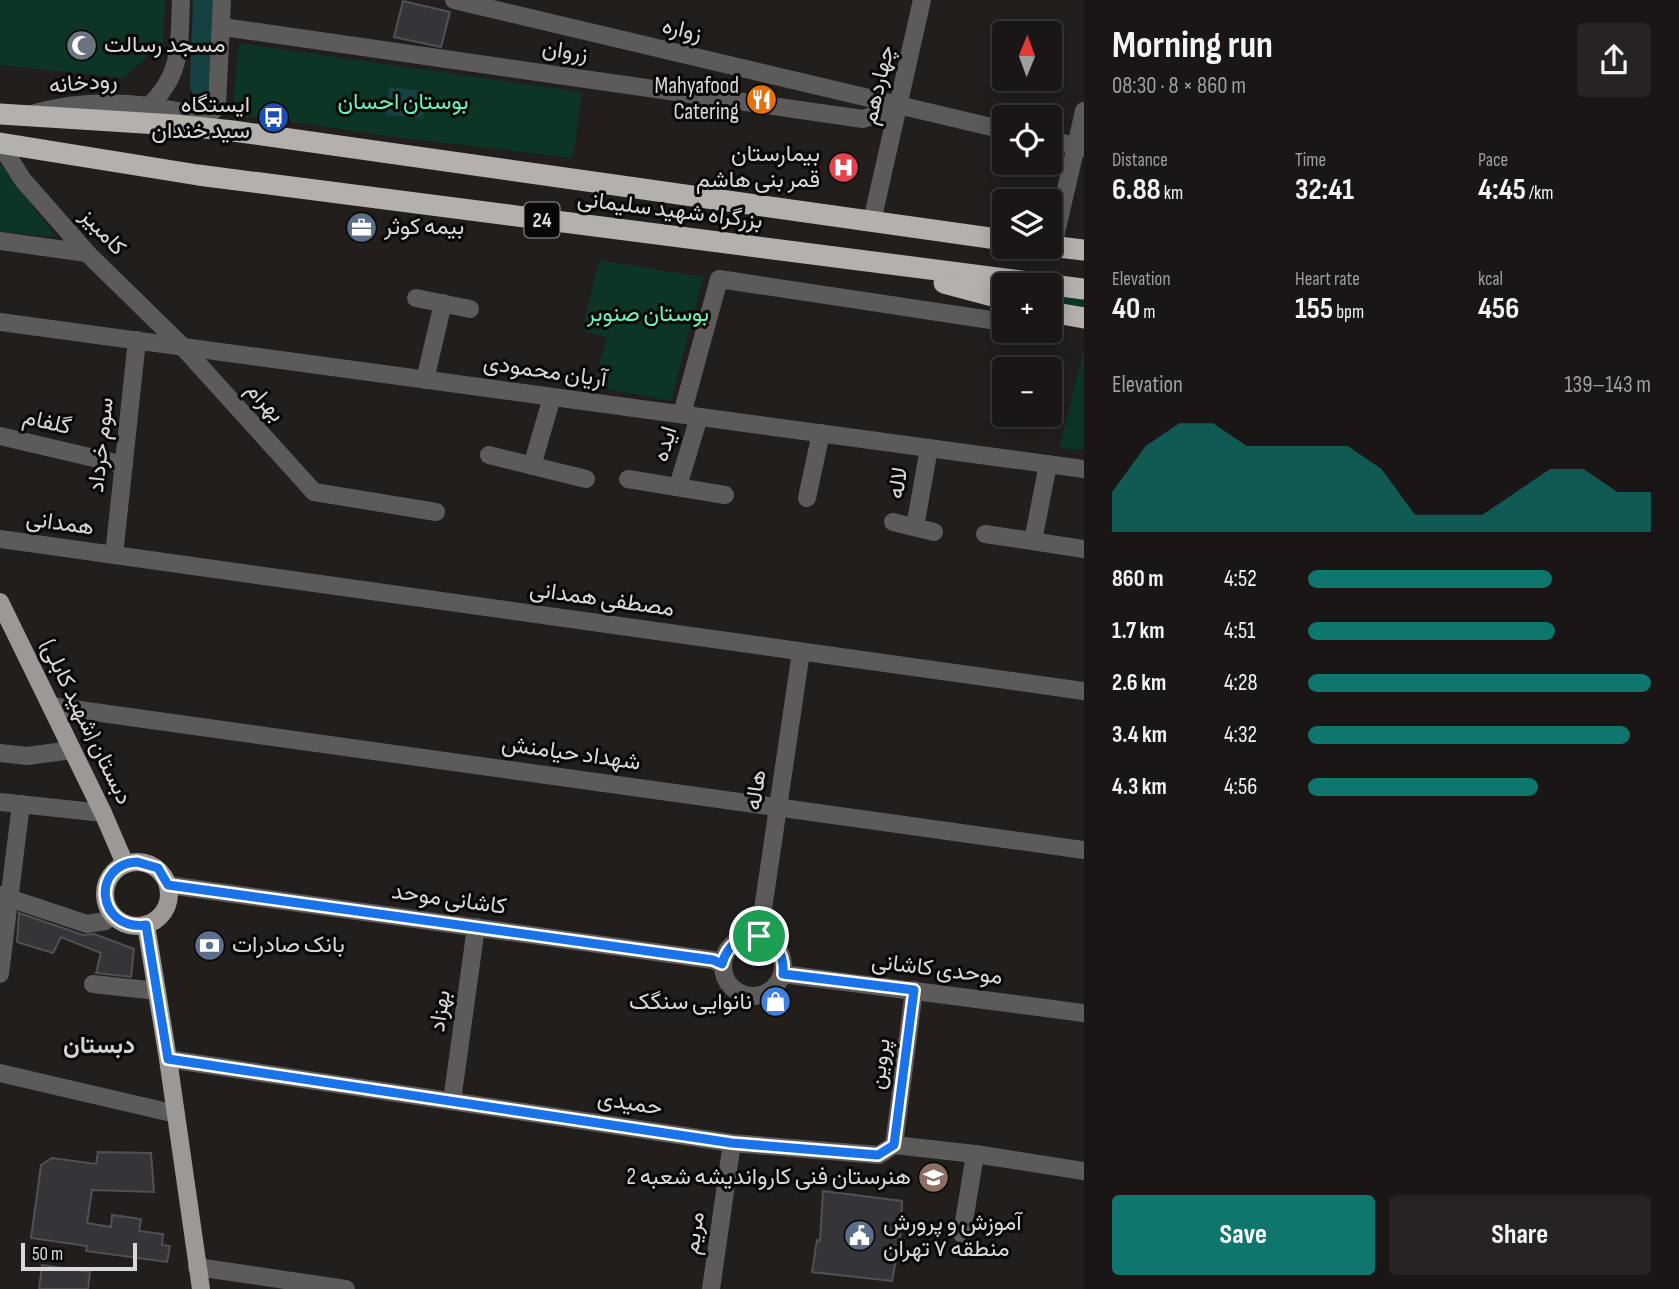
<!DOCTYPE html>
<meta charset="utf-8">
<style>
body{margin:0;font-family:"Sofia Sans Condensed",Vazirmatn,sans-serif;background:#262322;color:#f1f3f6;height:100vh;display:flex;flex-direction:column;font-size:26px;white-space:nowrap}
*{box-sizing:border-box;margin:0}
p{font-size:23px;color:#9f9fa0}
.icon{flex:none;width:38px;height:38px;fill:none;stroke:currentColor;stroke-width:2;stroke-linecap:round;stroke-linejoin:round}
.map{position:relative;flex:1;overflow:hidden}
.drawer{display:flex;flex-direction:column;background:#191615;width:595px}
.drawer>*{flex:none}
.needle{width:46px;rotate:1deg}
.buttons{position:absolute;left:992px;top:21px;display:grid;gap:14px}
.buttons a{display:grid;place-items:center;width:70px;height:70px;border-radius:7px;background:#191615;box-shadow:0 4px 18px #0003,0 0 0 2px #373534;font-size:35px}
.scale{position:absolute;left:21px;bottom:18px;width:116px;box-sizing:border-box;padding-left:7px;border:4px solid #dbd9d7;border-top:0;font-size:19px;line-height:24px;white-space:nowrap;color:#dbd9d7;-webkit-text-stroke:5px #0a0807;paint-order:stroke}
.pin{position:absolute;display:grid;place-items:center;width:60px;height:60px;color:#fff;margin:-30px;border:4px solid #fff;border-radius:50%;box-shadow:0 2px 7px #0007}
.round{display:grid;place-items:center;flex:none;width:74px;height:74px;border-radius:7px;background:#262322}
.overview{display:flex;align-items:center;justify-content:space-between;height:119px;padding:0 28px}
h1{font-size:38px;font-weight:700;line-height:52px}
.stats{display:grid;grid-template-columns:repeat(3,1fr);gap:10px;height:119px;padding:7px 28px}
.stats div{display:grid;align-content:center}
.stats b{font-size:30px;font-weight:700}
.stats small{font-size:19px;font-weight:400}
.stats p{font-size:19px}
.chart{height:196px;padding:14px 28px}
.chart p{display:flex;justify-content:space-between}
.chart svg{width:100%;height:126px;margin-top:7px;fill:#0f766e;opacity:.7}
.cta{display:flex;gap:14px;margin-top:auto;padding:14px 28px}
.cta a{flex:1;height:80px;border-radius:7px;background:#0f766e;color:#fff;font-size:28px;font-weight:700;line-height:80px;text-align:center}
.cta a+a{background:#262322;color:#f1f3f6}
ul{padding:0 28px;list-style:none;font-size:23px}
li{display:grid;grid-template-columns:112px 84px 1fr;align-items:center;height:52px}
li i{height:18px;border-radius:9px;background:#0f766e}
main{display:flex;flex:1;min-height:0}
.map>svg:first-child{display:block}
</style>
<main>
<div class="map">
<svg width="1084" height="1289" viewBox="0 0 1084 1289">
<rect width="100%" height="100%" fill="#211e1c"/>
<g fill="#0c3525">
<polygon points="0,0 165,0 163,43 123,78 0,65"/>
<polygon points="239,43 582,92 573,158 395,137 252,116 247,118 232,117"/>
<polygon points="0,163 56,237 0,232"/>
<polygon points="599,260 703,277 671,401 593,386 607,337 582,331"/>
<polygon points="1050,294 1084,299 1084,309 1050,303"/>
<polygon points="1084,349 1084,450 1059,448"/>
</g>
<polygon fill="#154143" points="389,87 426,91 423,118 386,115"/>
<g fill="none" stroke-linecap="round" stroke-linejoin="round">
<polyline stroke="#154143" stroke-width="28" points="204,85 207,0"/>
</g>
<g fill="#353539" stroke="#505055" stroke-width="2">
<polygon points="403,1 450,12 441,47 394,37"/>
<polygon points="19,913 83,935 94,934 134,949 131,977 96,973 101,953 61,937 53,953 17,942"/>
<polygon points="98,1152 151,1153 154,1192 92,1190 87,1223 111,1227 112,1215 141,1219 139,1231 163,1234 162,1245 170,1246 167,1262 86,1251 87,1246 31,1238 41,1165 52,1158 96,1164"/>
<polygon points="823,1191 902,1201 901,1232 892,1281 812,1272 817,1240 820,1241"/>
<polygon points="42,1265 90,1272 88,1289 39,1289"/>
</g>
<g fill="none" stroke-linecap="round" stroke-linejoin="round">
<g stroke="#5d5b5a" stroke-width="18">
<polyline points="454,0 1004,130"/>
<polyline points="223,27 863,119 898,107"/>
<polyline points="149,106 190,113 213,111 217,105 222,0"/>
<path d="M 35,113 C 71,103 111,101 149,106 C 183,73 179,45 181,0"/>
<polyline points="1050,140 1084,148"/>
<polyline points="0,144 23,180 87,253 181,345 314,492 436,512"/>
<polyline points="872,221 922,0"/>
<polyline points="0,241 87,253"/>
<polyline points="1053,246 1084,111"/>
<polyline points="416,298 470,309"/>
<polyline points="0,322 1084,469"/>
<polyline points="425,380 443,303"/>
<polyline points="682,414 719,279 1004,322"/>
<polyline points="0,436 124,465"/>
<polyline points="489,455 586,479"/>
<polyline points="532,466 552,397"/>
<polyline points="628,479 725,495"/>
<polyline points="678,486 699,417"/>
<polyline points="807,498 821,433"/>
<polyline points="893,522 934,532"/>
<polyline points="915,527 929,448"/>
<polyline points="985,534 1084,549"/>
<polyline points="0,539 1084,691"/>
<polyline points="1033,541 1048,464"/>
<polyline points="114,555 137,340"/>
<polyline points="51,706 1084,850"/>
<polyline points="0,753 27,756 72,750"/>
<polyline points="0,802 103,813"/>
<polyline points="168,885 713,960 722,964"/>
<polyline points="0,895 87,924 105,921 113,916"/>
<circle cx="753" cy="966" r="30"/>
<polyline points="759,936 801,652"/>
<polyline points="0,974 21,804"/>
<polyline points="783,974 1084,1013"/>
<polyline points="93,984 157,991"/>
<polyline points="168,1059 732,1143 879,1155 894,1145 975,1154 1084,1171"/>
<polyline points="0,1073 176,1114"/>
<polyline points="452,1101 476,927"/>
<polyline points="894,1145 914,990"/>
<polyline points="962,1234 975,1154"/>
<polyline points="197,1267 346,1289"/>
<polyline points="711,1289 732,1143"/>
</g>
<g stroke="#9b9895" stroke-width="18">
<polyline points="0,602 103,813 125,864"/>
<circle cx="137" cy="894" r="32"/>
<polyline points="146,925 168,1059 201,1289"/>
</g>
<g stroke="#b4b0ac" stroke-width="21">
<polyline points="0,114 175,125 233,131 1004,240"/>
<polyline points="0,143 198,175 1084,289"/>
<polyline points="1050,246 1084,250"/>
<polyline points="944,283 1004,299"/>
<polyline points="1050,312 1084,318"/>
</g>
</g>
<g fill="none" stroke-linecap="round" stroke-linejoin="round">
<defs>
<path id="route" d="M 137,862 L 158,868 L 168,885 L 713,960 L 722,964 C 734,921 787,930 783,974 L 914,990 L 894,1145 L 878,1155 L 732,1143 L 168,1059 L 146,925 C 96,931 91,864 137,862 Z"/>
</defs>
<use href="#route" stroke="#fff" stroke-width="14"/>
<use href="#route" stroke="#1a73e8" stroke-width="9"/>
</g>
<defs>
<symbol id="mosque-disc" viewBox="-11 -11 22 22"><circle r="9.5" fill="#6b7280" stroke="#0a0807"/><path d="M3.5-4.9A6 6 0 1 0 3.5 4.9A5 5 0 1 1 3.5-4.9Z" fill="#fff"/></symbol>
<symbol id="restaurant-disc" viewBox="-11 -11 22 22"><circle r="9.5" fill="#e8710a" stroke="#0a0807"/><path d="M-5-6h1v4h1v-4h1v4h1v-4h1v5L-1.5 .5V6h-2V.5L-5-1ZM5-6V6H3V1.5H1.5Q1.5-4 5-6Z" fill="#fff"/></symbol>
<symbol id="bus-disc" viewBox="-11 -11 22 22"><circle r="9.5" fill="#1a4fb4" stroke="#0a0807"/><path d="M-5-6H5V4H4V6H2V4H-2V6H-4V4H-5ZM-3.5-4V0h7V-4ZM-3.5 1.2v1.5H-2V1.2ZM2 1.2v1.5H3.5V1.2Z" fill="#fff"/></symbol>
<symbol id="hospital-disc" viewBox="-11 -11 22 22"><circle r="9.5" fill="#e0444e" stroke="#0a0807"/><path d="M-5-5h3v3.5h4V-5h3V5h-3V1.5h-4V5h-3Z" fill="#fff"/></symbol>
<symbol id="office-disc" viewBox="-11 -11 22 22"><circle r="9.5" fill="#5c6f8a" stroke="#0a0807"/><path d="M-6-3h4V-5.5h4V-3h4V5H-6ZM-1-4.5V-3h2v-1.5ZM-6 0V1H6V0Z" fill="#fff"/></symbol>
<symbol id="bank-disc" viewBox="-11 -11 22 22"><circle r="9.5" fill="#5c6f8a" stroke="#0a0807"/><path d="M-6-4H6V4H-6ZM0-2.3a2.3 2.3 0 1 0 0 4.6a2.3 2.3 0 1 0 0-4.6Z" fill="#fff"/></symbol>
<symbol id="shop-disc" viewBox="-11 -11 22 22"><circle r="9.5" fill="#3f7fe0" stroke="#0a0807"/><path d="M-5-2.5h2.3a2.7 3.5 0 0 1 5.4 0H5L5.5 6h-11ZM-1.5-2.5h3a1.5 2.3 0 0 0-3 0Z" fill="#fff"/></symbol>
<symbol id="school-disc" viewBox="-11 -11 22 22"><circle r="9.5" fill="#8d6e63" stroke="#0a0807"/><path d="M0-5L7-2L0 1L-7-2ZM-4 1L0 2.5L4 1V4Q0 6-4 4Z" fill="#fff"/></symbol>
<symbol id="civic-disc" viewBox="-11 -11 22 22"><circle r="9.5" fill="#5c6f8a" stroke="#0a0807"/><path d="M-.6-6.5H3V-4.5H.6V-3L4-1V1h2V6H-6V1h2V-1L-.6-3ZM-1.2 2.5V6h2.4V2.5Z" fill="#fff"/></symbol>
</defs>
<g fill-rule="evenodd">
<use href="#mosque-disc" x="64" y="28" width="35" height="35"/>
<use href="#restaurant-disc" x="744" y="82" width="35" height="35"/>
<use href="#bus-disc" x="256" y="100" width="35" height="35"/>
<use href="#hospital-disc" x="826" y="150" width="35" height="35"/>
<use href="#office-disc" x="344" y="210" width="35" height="35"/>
<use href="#bank-disc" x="192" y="928" width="35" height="35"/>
<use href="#shop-disc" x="758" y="984" width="35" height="35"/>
<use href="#school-disc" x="916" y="1160" width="35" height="35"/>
<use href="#civic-disc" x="842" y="1218" width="35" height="35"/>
</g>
<g text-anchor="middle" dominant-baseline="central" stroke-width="6" stroke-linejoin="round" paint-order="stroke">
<rect fill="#0a0807" stroke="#9c9a99" stroke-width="2" x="524.5" y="202.5" width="35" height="35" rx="5"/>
<g font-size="21" font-weight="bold" fill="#dbd9d7">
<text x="542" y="220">24</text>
</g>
<g font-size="23" fill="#dbd9d7" stroke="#0a0807">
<text transform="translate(682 30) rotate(13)">زواره</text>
<text transform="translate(565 51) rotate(8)">زروان</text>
<text transform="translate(83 83) rotate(-5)">رودخانه</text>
<text transform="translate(878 85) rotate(-77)">چهاردهم</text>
<text transform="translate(670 210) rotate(7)">بزرگراه شهید سلیمانی</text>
<text transform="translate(103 232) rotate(47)">کامبیز</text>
<text transform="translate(545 371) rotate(8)">آریان محمودی</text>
<text transform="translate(265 402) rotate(48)">بهرام</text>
<text transform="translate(47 422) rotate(13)">گلفام</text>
<text transform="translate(665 444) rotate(-73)">ایده</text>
<text transform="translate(101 445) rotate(-84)">سوم خرداد</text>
<text transform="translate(898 483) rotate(-80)">لاله</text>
<text transform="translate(60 523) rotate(8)">همدانی</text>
<text transform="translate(602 599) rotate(8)">مصطفی همدانی</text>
<text transform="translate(86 722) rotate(64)">دبستان (شهید کابلی)</text>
<text transform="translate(571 753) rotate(8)">شهداد حیامنش</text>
<text transform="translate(756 790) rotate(-82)">هاله</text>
<text transform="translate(449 899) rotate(8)">کاشانی موحد</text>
<text transform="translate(937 969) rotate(7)">موحدی کاشانی</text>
<text transform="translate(440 1011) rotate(-82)">بهزاد</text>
<text transform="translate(880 1064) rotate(-83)">پروین</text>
<text transform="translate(630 1103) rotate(9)">حمیدی</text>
<text transform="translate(694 1233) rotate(-82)">مریم</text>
</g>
<g font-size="23" fill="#dbd9d7" stroke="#0a0807" text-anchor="end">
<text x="104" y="45" text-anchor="start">مسجد رسالت</text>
<text x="739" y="86">Mahyafood<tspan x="739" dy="26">Catering</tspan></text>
<text x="250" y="105">ایستگاه<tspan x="250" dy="26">سید خندان</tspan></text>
<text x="820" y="154">بیمارستان<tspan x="820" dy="26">قمر بنی هاشم</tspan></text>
<text x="384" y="227" text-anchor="start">بیمه کوثر</text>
<text x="232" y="945" text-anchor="start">بانک صادرات</text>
<text x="752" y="1002">نانوایی سنگک</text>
<text x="911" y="1177">هنرستان فنی کارواندیشه شعبه 2</text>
<text x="883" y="1223" text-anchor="start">آموزش و پرورش<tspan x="883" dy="26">منطقه ۷ تهران</tspan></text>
</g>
<g font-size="23" fill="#6af6bb" stroke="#0a0807">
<text x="403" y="102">بوستان احسان</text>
<text x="648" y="314">بوستان صنوبر</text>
</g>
<g font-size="24" font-weight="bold" fill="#d6d2ce" stroke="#0a0807">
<text x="99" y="1045">دبستان</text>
</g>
</g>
</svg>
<div class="buttons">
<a><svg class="needle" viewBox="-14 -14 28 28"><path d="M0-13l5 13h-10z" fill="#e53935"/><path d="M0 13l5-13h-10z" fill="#9f9fa0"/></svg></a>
<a><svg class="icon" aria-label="locate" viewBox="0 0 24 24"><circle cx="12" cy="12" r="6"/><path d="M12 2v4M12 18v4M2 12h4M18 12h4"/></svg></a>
<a><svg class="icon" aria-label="layers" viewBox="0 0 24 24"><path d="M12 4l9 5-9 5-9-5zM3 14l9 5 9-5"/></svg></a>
<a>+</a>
<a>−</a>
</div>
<div class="scale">50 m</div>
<div class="pin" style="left:759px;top:936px;background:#1e9e55"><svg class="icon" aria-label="arrive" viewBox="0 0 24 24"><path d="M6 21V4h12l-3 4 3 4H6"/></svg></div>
</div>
<section class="drawer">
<div class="overview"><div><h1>Morning run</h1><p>08:30 · 8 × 860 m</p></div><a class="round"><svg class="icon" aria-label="share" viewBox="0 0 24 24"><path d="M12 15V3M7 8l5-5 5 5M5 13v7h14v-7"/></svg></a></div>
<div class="stats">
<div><p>Distance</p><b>6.88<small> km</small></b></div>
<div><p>Time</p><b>32:41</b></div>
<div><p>Pace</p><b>4:45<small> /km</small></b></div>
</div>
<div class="stats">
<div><p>Elevation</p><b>40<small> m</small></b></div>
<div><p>Heart rate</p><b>155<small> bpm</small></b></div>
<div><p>kcal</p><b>456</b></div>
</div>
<div class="chart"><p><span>Elevation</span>139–143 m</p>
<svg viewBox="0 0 160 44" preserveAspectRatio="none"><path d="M0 44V30L10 14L20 6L30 6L40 14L50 14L60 14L70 14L80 22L90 38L100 38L110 38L120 30L130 22L140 22L150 30L160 30V44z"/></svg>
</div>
<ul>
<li><b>860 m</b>4:52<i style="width:71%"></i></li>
<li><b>1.7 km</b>4:51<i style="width:72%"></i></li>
<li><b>2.6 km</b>4:28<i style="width:100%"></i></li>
<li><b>3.4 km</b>4:32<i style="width:94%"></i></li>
<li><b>4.3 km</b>4:56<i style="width:67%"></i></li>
</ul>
<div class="cta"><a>Save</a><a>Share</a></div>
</section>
</main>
